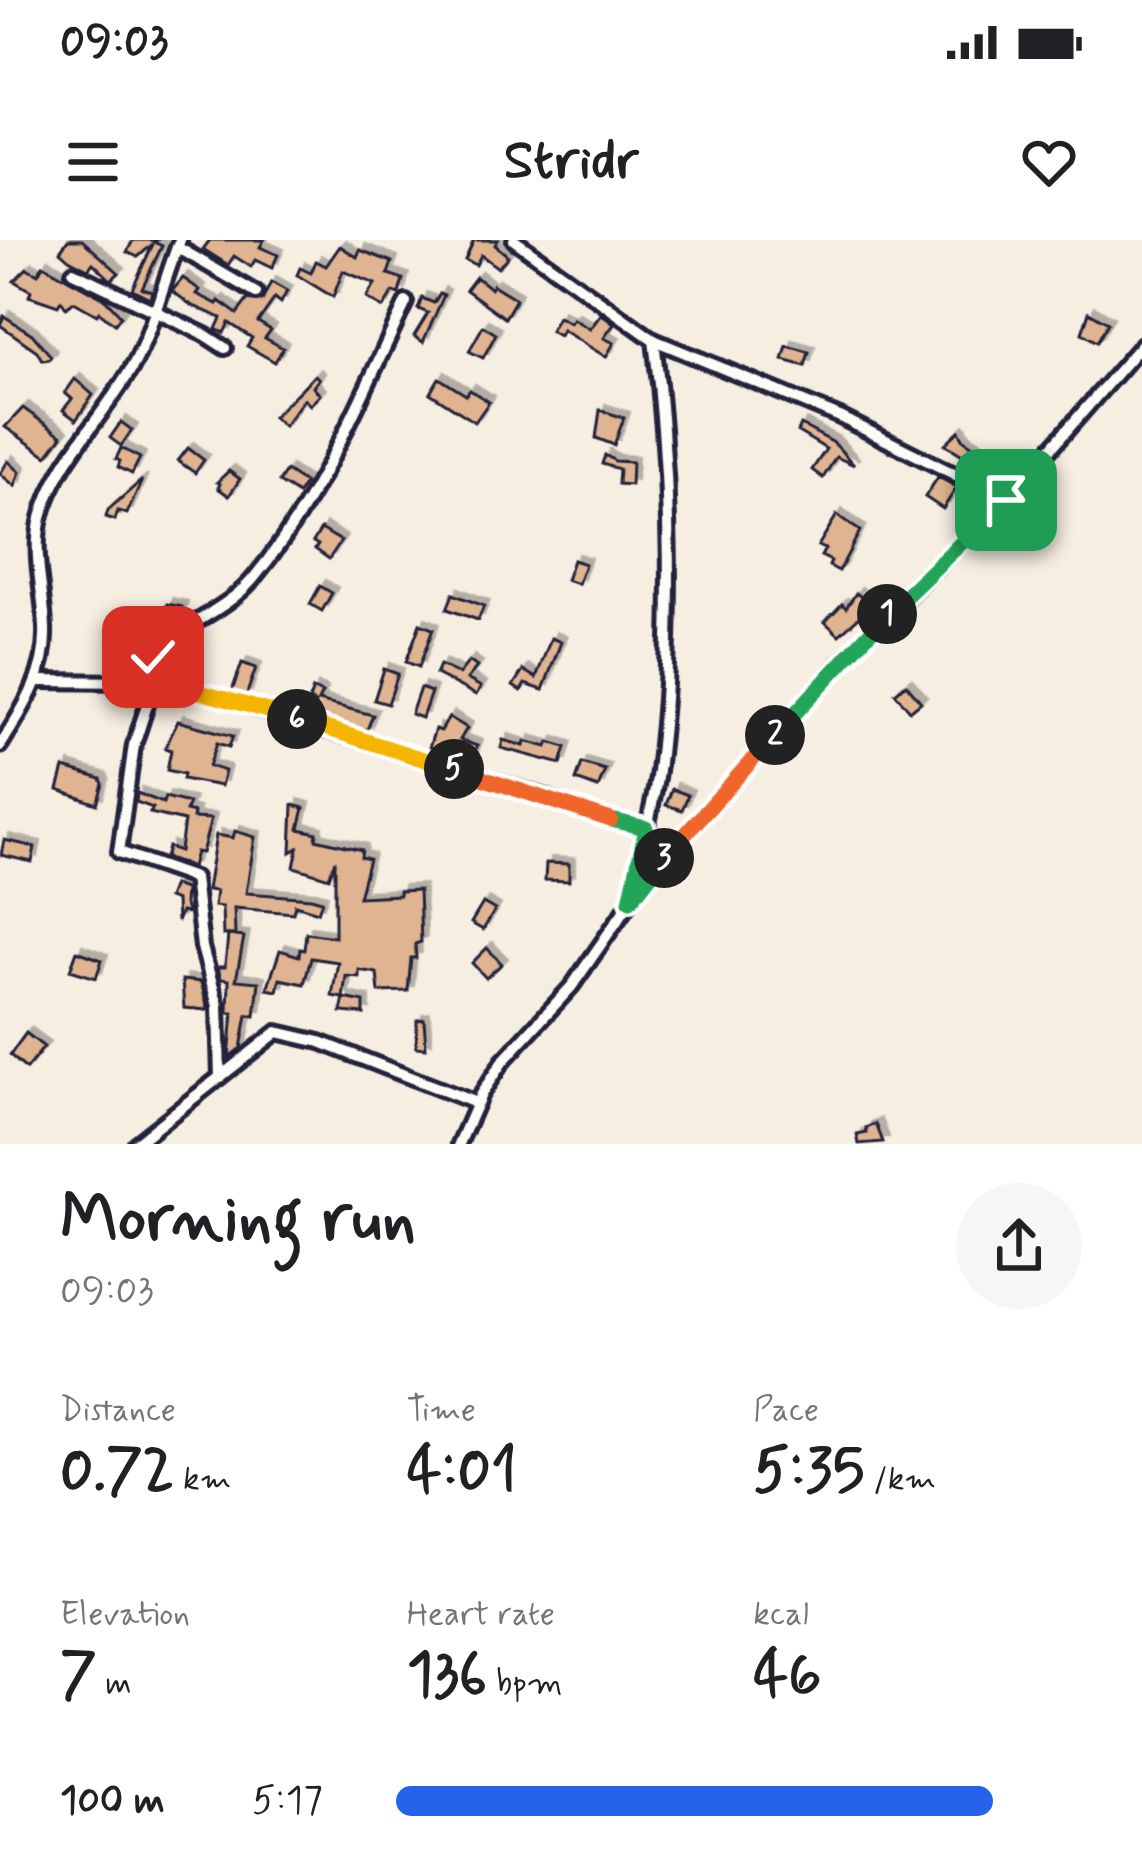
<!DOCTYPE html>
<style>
body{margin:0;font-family:Mynerve,sans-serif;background:#f6f6f6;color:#202124;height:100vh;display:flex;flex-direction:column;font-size:45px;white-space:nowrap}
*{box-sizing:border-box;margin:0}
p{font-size:39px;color:#757577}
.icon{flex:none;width:66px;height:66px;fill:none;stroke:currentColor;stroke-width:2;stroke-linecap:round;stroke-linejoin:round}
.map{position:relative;height:904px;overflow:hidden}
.details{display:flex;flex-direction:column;background:#fff;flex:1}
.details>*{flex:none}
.pin{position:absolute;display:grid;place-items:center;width:102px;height:102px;color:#fff;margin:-51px;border-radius:24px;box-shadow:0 6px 18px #0006}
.km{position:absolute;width:60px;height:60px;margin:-30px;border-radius:50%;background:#222;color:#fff;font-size:33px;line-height:60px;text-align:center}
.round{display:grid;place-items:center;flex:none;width:126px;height:126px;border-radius:63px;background:#f6f6f6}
.overview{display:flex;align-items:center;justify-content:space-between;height:204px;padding:0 60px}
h1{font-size:66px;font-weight:700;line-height:90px}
.stats{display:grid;grid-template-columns:repeat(3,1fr);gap:18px;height:204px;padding:12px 60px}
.stats div{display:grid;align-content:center}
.stats b{font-size:60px;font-weight:700}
.stats small{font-size:33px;font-weight:400}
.stats p{font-size:33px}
ul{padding:0 60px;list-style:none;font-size:39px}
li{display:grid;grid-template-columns:192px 144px 1fr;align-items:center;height:90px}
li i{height:30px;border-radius:15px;background:#2563eb}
.status{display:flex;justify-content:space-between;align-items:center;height:84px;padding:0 60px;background:#fff;direction:ltr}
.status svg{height:33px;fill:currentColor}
header{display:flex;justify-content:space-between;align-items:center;height:156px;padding:0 60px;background:#fff;font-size:54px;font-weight:700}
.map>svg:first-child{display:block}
</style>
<div class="status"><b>09:03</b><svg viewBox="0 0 49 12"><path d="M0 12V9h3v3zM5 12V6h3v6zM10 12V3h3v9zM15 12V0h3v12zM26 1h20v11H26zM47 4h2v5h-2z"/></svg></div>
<header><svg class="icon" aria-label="menu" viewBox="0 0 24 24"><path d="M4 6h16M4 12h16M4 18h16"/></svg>Stridr<svg class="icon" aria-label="heart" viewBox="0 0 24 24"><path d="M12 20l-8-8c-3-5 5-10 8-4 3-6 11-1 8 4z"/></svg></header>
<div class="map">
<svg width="1142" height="904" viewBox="0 0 1142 904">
<defs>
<filter id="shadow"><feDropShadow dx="5.5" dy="-5.5" stdDeviation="0" flood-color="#0004"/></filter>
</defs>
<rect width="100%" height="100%" fill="#f7eee2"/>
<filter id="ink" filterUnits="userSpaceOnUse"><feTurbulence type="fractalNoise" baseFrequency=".00833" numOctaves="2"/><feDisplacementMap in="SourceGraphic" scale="24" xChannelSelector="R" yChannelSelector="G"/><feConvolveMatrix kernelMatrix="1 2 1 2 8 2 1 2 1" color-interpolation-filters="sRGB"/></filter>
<g filter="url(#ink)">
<g fill="#e0b490" stroke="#22223b" stroke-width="3" filter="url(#shadow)">
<polygon points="68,0 82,0 119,33 111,40 93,23 88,29 69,19 60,11"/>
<polygon points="133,0 157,0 154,2 162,6 142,48 152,51 150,58 132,49 153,4 138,17 127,12"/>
<polygon points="210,0 264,0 260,7 278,15 272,28 255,20 251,27 234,16 228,25 203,9"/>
<polygon points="474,0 498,0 495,5 508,16 498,28 481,15 476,25 465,20"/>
<polygon points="340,6 357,17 360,10 392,22 388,34 403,39 399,54 393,52 383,68 366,58 375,44 343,31 333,57 297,35 300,28 311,33 316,21 326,26"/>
<polygon points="43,25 106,60 121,76 115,84 99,72 97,75 74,62 66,68 61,61 58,66 29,56 31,51 14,41 27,28 38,34"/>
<polygon points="476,37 491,49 493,45 516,59 505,78 466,50"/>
<polygon points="183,38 200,50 197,54 217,64 219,61 237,74 248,59 262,61 271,42 287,51 281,63 275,58 258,82 271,90 265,98 283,108 275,122 247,106 252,98 229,83 224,93 216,89 221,78 191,65 172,51"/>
<polygon points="440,53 444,55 423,102 414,96 428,73 418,69 422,58 434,63"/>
<polygon points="1089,72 1108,83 1097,102 1082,93"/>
<polygon points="601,74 614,84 604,98 614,103 606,117 562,90 559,96 550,91 558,77 570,83 573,79 590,89"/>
<polygon points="4,76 32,94 51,116 49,119 42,120 37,111 0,85"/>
<polygon points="483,86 496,94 483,118 469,111"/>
<polygon points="787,106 809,112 805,126 783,120"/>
<polygon points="315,135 319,139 313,147 320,155 310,165 304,159 284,186 273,177"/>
<polygon points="439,138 466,155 470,150 489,162 475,182 430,153"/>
<polygon points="75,139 93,155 76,180 63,170 72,159 65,153"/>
<polygon points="23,168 62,196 47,216 5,187"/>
<polygon points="600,170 624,178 614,205 596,198"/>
<polygon points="121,182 132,190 121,206 110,198"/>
<polygon points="801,185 834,203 854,225 836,217 823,238 812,230 826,209 798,192"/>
<polygon points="959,191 964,200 985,214 978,225 945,204"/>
<polygon points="121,208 140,218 132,234 118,227 120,221 116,219"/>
<polygon points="188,208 204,220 195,233 178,221"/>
<polygon points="605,215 615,221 632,222 631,245 618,244 619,229 602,224"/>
<polygon points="8,221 20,232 15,246 0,234"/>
<polygon points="229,231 240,239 229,256 218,248 220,244 217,242"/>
<polygon points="286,231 305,243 298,254 279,242"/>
<polygon points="938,237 957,247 943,269 925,257"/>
<polygon points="142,240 127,274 118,271 115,280 106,277 108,270"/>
<polygon points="837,275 860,291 839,331 829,326 831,321 821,316 825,309 818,306"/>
<polygon points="321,289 341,301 329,319 315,309 318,305 313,302"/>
<polygon points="573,320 585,324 578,344 566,340"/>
<polygon points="320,346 332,353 322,371 310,364"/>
<polygon points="856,353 872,365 839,395 825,382 842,364 846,368"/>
<polygon points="453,354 484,366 478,380 447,369"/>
<polygon points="167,364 182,367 177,383 163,381"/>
<polygon points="420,384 433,389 419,427 406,422"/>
<polygon points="551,398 561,402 543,450 525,444 521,451 513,446 523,430 536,438"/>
<polygon points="469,421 477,427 467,439 481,447 476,455 436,434 440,425 459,434"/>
<polygon points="242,423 256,428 246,456 232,451"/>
<polygon points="384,429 398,434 388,464 374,460"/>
<polygon points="906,444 921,462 910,471 895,453"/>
<polygon points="420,448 431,452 422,478 411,474"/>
<polygon points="313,449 322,453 318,461 373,475 366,492 311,475 315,463 309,460"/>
<polygon points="449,477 467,488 460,500 477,506 470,523 442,511 441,515 428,511 435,489 441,491"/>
<polygon points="178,481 233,496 229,507 217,503 209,526 225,531 221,546 183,539 184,534 167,530 171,510 165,508"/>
<polygon points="503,500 524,506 525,501 547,507 549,502 566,507 561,524 501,508"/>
<polygon points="582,523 605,530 598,548 576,540"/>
<polygon points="64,528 101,539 103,544 97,564 58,550"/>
<polygon points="672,549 688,555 682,570 666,565"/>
<polygon points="137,553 163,563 165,557 189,563 186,571 194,573 193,578 211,579 202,613 196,612 192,627 165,618 168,607 180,611 184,581 150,573 153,568 136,562"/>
<polygon points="293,565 304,568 299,589 317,593 316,599 362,610 361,617 369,619 359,657 399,655 399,651 419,650 421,702 415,704 416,718 411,718 408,751 379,752 377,733 359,730 359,737 346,736 343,758 332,756 338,722 311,718 304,744 280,739 277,751 267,749 280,710 299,716 300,709 304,710 306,693 335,697 335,620 329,638 294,627 298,608 291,612"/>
<polygon points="235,591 255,597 246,653 311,658 322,661 318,672 295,665 293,673 234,668 235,695 223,695 222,667 214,666 216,651 207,650 216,595 233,598"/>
<polygon points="4,600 35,607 32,622 1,615"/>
<polygon points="546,623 569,624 569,641 545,640"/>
<polygon points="173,645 185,649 184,664 188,673 181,672 177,682 176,661 168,658"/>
<polygon points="483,663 495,670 483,690 471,683"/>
<polygon points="228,695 244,697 236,740 259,742 255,776 247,775 241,808 229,817 233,773 228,773 229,740 221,739 219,732 219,727 225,727"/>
<polygon points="487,708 502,724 486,738 472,723"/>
<polygon points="77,711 102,720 96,738 70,730"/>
<polygon points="182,740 201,742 208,770 184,768"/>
<polygon points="344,758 364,762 364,774 341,772"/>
<polygon points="424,779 426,808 416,807 417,780"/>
<polygon points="26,793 44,807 26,829 10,815"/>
<polygon points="876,884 883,902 859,904 857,895 867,893 866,888"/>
</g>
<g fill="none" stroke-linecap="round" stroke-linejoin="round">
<defs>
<g id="minor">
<polyline points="514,0 654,100 840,177 1006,260"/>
<polyline points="177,7 256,53"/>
<polyline points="73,32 205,95 225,108"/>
<polyline points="36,441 134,442 200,452 544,556 589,574 646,588"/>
<path d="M 134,442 C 149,422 165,405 186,389 C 209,373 234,361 253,339 C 322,256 360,158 406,62"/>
<polyline points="145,444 147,465 134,505 119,612 194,638 202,707 218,766 220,837"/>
<path d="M 0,506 C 23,469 47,434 45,388 C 44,352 32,314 41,278 C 55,222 103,178 131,129 C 151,96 164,38 180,0"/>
<path d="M 631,657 C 640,616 652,573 658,531 C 675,396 671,235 654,100"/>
<polyline points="135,904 277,792 320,802 476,863"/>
<polyline points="459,904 481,854 503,821 572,746 651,632 841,422 1006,260 1142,104"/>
</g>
</defs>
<use href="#minor" stroke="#22223b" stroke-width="20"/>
<use href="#minor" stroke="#fdfcf7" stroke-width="10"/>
</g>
</g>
<g fill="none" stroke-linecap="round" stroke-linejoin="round" filter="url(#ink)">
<defs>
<polyline id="split-1" points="887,374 1006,260"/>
<polyline id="split-2" points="775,495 887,374"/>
<polyline id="split-3" points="664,618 775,495"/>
<polyline id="split-4" points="611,580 646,588 630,661 664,618"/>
<polyline id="split-5" points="454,529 611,580"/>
<polyline id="split-6" points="297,479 454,529"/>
<polyline id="split-7" points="153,417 134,442 200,452 297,479"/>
</defs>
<use href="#split-1" stroke="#fff" stroke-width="24"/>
<use href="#split-2" stroke="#fff" stroke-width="24"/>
<use href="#split-3" stroke="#fff" stroke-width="24"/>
<use href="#split-4" stroke="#fff" stroke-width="24"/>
<use href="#split-5" stroke="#fff" stroke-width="24"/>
<use href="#split-6" stroke="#fff" stroke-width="24"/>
<use href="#split-7" stroke="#fff" stroke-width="24"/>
<use href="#split-1" stroke="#22a559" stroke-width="15"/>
<use href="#split-2" stroke="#22a559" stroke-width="15"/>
<use href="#split-3" stroke="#f0652b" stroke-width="15"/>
<use href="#split-4" stroke="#22a559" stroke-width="15"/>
<use href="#split-5" stroke="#f0652b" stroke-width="15"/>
<use href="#split-6" stroke="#f5b400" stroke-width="15"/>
<use href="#split-7" stroke="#f5b400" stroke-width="15"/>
</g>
</svg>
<div class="pin" style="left:1006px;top:260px;background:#1e9e55"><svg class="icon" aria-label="arrive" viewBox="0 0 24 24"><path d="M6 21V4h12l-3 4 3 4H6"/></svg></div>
<div class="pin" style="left:153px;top:417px;background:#d93025"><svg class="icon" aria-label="check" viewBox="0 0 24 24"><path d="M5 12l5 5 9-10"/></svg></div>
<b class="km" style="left:887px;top:374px">1</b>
<b class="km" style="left:775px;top:495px">2</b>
<b class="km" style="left:664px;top:618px">3</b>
<b class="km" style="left:454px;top:529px">5</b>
<b class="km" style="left:297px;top:479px">6</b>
</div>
<section class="details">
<div class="overview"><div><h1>Morning run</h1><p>09:03</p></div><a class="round"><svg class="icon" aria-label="share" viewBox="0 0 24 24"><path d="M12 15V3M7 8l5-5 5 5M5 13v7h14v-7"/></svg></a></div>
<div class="stats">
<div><p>Distance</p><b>0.72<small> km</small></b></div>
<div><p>Time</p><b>4:01</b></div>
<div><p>Pace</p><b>5:35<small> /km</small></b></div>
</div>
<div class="stats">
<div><p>Elevation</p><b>7<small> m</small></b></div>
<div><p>Heart rate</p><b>136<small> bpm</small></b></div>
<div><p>kcal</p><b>46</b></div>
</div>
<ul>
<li><b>100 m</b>5:17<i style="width:87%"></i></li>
</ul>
</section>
